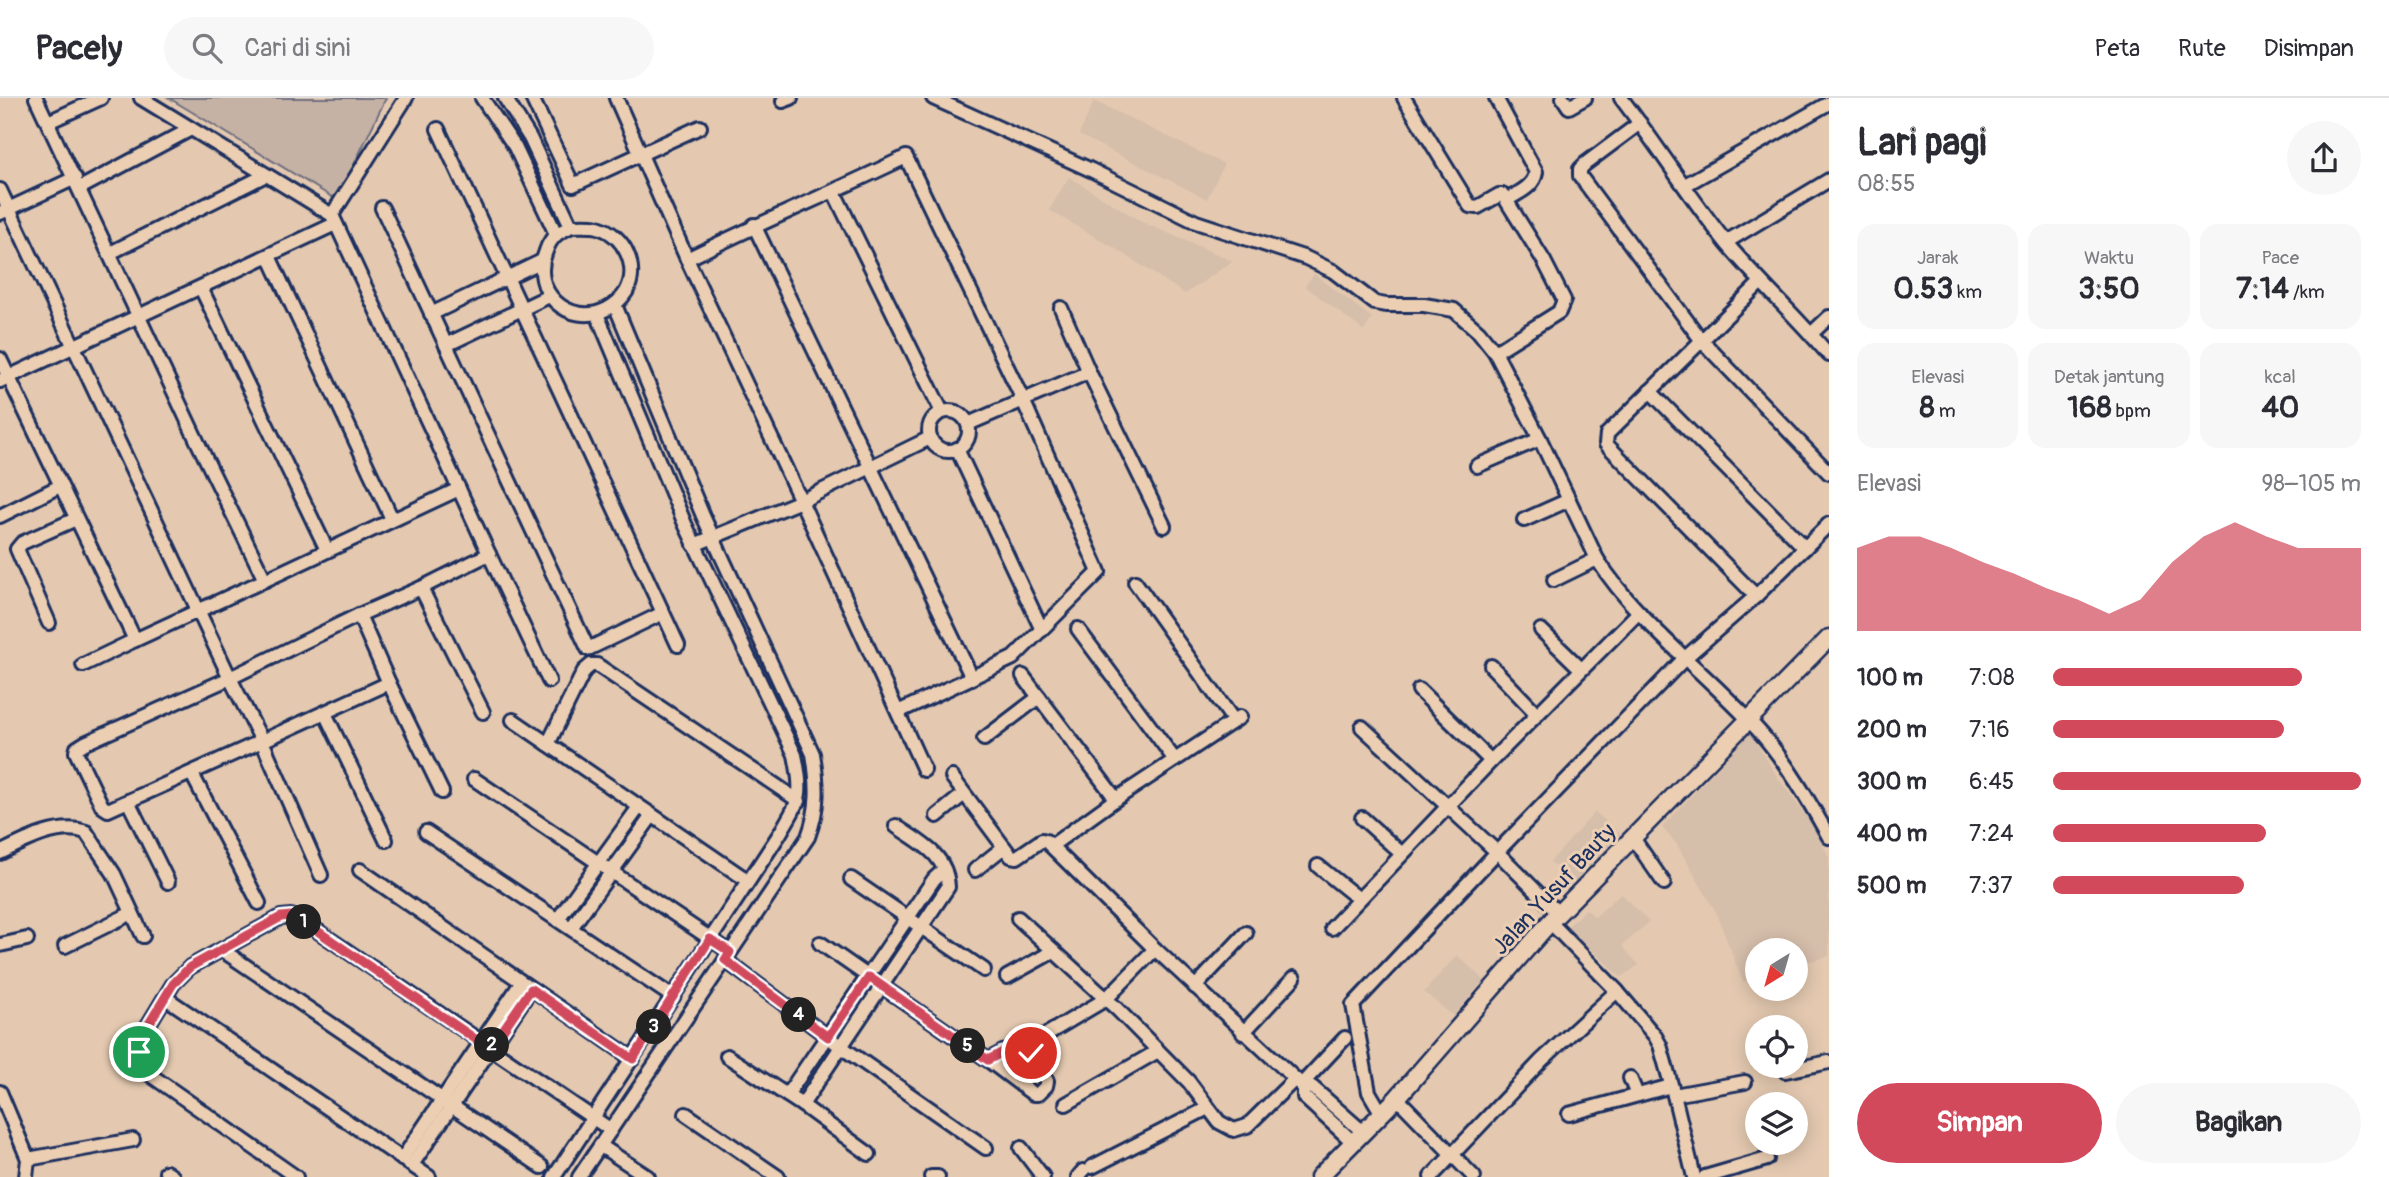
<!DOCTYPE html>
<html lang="id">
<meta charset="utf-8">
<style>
body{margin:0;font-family:Pangolin,sans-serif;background:#f7f7f7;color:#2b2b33;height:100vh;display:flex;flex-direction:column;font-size:26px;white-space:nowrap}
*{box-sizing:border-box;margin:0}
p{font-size:23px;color:#7c7c81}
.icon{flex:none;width:38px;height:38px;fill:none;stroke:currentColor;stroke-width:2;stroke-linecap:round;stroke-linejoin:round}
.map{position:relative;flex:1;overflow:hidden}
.sheet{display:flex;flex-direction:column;background:#fff;width:560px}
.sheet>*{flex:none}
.needle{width:46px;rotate:217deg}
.fabs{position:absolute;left:1745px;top:840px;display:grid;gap:14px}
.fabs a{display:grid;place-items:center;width:63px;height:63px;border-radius:50%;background:#fff;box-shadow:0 4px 18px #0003;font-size:35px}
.pin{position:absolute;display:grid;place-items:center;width:60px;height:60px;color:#fff;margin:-30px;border:4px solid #fff;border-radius:50%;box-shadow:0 2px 7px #0007}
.km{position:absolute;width:35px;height:35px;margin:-18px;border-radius:50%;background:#222;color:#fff;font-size:19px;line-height:35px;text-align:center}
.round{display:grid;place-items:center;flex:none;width:74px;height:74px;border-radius:37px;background:#f7f7f7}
.summary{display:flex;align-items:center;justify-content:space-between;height:119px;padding:0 28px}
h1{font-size:38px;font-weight:700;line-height:52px}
.stats{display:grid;grid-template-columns:repeat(3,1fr);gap:10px;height:119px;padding:7px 28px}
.stats div{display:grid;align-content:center;border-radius:18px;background:#f7f7f7;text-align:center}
.stats b{font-size:30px;font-weight:700}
.stats small{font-size:19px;font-weight:400}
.stats p{font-size:19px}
.chart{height:196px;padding:14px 28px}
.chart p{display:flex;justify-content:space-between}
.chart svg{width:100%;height:126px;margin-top:7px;fill:#d1495b;opacity:.7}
.primary-button{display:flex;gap:14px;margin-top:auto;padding:14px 28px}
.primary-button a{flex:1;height:80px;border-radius:42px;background:#d1495b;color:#fff;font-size:28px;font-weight:700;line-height:80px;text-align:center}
.primary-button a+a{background:#f7f7f7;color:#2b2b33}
ul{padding:0 28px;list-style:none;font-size:23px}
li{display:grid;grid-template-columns:112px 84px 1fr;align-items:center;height:52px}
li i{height:18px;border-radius:9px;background:#d1495b}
header{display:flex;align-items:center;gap:42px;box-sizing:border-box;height:98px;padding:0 35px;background:#fff;border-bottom:2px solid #e1e1e2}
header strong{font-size:33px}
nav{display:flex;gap:38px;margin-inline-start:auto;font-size:24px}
.search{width:490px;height:63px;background:#f7f7f7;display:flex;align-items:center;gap:18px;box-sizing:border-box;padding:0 24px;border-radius:38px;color:#7c7c81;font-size:26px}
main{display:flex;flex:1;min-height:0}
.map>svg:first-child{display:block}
</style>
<header>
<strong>Pacely</strong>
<div class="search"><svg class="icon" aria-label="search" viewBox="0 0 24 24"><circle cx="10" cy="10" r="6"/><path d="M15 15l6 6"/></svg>Cari di sini</div>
<nav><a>Peta</a><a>Rute</a><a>Disimpan</a></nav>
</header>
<main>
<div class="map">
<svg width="1829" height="1079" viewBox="0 0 1829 1079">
<rect width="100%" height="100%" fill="#e4c9b0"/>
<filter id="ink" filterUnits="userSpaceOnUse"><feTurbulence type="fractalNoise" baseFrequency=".0143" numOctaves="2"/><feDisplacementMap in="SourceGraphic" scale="14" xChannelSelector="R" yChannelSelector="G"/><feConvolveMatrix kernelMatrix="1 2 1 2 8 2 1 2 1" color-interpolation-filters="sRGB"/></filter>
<g filter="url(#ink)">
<g fill="#d5beaa">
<polygon points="1094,3 1224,66 1207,101 1079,37"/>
<polygon points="1069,79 1142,124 1233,163 1185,196 1121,154 1049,112"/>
<polygon points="1314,176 1372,220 1364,233 1305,188"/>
<polygon points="1750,635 1776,677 1814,729 1829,759 1829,858 1796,867 1796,852 1757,852 1757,880 1743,884 1716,814 1677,747 1662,729"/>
<polygon points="1595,714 1621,736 1577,787 1550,764"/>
<polygon points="1621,795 1649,824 1622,848 1639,867 1621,879 1567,829 1586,811 1595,819"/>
<polygon points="1457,857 1484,882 1453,918 1424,894"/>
</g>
<polygon fill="#c6b2a4" stroke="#707081" stroke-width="2" points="169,0 386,0 337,102"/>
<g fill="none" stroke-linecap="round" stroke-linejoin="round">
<defs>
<g id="minor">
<polyline points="36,0 198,345 265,482 459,391 332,117"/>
<polyline points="141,0 332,117 406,0"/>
<polyline points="482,0 515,49 556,136"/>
<polyline points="505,0 530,40 571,128"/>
<polyline points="532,0 573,87 700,29"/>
<polyline points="616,0 687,161"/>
<path d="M 933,0 L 1091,72 L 1196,124 L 1306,160 L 1333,173 L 1375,205 L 1386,207 L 1424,207 L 1454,212 L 1479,234 L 1495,254 L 1540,341 L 1597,461 C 1640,528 1706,574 1758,632 C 1786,663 1809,703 1829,739"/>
<polyline points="1404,0 1470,108 1478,109 1499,97 1503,97 1544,163 1564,202 1559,214 1495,254"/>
<path d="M 1496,0 L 1536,74 C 1534,89 1519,94 1507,102"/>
<polyline points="1563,0 1569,9 1585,0"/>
<path d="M 1621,0 C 1658,48 1690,100 1728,147 C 1760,185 1797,219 1829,257"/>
<polyline points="783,3 791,0"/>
<polyline points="48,24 101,0"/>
<polyline points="1640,25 1585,66 1580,71 1580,78 1702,243 1829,375"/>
<polyline points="438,31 678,547"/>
<polyline points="1685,87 1829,5"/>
<polyline points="80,90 191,31"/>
<polyline points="0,92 230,580 262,643 389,585 359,517 230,580 85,645 77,650 76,654 102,708 108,712 262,643 321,777"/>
<polyline points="834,94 942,314"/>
<polyline points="382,110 588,551 663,515"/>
<polyline points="0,115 75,80"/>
<polyline points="754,127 972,580"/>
<path d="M 571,128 C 580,128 590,127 598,129 C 624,137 640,169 626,194 C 621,202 615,207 607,211 C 569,230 529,193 546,153 C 548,147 552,140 557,136 C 561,133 567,131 571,128 Z"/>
<polyline points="1726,144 1829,82"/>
<polyline points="110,155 266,77"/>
<polyline points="269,158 392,421"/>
<polyline points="201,190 327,452"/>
<polyline points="1061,210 1089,274 1164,428"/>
<polyline points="431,216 542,163"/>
<polyline points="1811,236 1829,219"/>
<polyline points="446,247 549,198"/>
<polyline points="0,261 135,542 265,482"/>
<polyline points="0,283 335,126"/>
<polyline points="1650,293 1805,450"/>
<circle cx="949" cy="333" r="20"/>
<polyline points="968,326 1089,274"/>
<polyline points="957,351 1042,532"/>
<polyline points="1477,368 1540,341"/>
<polyline points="0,418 60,388"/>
<polyline points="1524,422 1569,402"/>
<polyline points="694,447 801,403 930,340"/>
<polyline points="489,456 549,583"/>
<polyline points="1554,482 1597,461"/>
<polyline points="1135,484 1234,623"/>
<polyline points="421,490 483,614"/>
<polyline points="1756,498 1606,346 1607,336 1761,184"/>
<polyline points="359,517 421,490 489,456 459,391"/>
<polyline points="49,525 17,451 22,445 76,421"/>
<polyline points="1078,531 1175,662"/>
<polyline points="1541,532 1581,571"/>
<polyline points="83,567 135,542"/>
<polyline points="1491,568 1537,616"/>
<polyline points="1023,578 1116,701"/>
<polyline points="389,585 442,694"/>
<polyline points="1419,592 1491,663"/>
<path d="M 898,614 L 1013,560 L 1099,474 L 1023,302 L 906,59 C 834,94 759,125 687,161 L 801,403 L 924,672"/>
<polyline points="325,615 386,742"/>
<polyline points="513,622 741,778"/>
<polyline points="1362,629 1497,754 1559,816"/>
<polyline points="984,641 1039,599"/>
<polyline points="548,646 584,573 591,567 597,567 799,703"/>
<polyline points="192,676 259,805"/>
<polyline points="952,679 1004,749"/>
<polyline points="474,681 730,854"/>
<polyline points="129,705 168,784"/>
<polyline points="937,718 964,696"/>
<polyline points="1362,720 1402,756"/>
<polyline points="426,734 673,899"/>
<polyline points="1633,740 1664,785"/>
<polyline points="1051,748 1116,701 1240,619"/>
<path d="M 0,755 C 24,743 59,724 86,734 L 114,776 L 143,838"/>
<polyline points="1318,768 1359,801"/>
<polyline points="360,772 633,961"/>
<polyline points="975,772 1004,749 1011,758 1017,759 1042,742 1046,743 1155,851 1304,989 1304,999 1353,1044"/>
<polyline points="851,781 984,872"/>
<polyline points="1018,820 1117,911 1189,984 1219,1024 1234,1032 1247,1028 1295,981"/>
<polyline points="558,821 639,709"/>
<polyline points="1550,824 1617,893 1655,938 1660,947 1674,997 1694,1079"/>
<polyline points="571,830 651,719"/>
<polyline points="1332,830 1491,663 1639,514"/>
<polyline points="820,845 988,962 1033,996 1038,996 1046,988 1047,983 1028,950 1003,954 988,962"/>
<polyline points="0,847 27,841"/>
<polyline points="65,848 132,815"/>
<polyline points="222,852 542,1069"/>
<polyline points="725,862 840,948 986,1050"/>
<polyline points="1007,879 1054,853"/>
<polyline points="1195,889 1246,835"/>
<polyline points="166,900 429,1079"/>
<polyline points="1243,935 1294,880"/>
<polyline points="1042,939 1106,901 1155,851"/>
<polyline points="727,958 802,1007 869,1056"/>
<polyline points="1785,973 1829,964"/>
<polyline points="1630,980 1637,997"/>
<polyline points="1301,987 1345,940"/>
<polyline points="1304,989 1312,989 1363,1034"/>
<polyline points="0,994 28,1061 26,1079"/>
<polyline points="787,997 934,781 944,772"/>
<polyline points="1674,997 1745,984"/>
<polyline points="1397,1000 1474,1079"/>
<polyline points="1066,1006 1158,953"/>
<path d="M 802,1007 L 948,789 C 947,756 920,745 896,728"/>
<polyline points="686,1016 778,1079"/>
<polyline points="1382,1016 1369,994 1353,907 1497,754 1685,560 1756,498 1829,426"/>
<polyline points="1569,1016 1671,988"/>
<polyline points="601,1048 648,1079"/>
<polyline points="1021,1050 1043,1079"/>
<polyline points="28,1061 133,1042"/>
<polyline points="402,1061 521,885"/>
<polyline points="412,1067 531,891"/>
<polyline points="1092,1069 1208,1010"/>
<polyline points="166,1074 173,1079"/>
<polyline points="296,1079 149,976 139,966 139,954 147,929 173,886 190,869 281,819 291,818 300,821 611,1032"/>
<path d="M 554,1079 L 779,737 C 800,701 804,699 795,657 L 685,426 L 597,216"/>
<path d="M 579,1079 L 808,739 C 819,710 818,686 813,656 L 703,418 L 615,207"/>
<polyline points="931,1079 938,1079"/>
<polyline points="1078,1079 1083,1073"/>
<polyline points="1431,1079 1542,962 1617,893"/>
<polyline points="1705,1079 1767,1061"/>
</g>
<polyline id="tertiary" points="1319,1079 1397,1000 1550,824 1829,540"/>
</defs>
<use href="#minor" stroke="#1b2f5e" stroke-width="18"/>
<use href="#tertiary" stroke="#1b2f5e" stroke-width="21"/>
<use href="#minor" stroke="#eccfb3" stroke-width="12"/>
<use href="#tertiary" stroke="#eccfb3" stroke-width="16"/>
</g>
</g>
<g fill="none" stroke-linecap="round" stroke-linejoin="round" filter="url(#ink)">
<defs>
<polyline id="route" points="139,954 147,929 173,886 190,869 281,819 291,818 300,821 490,951 531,891 633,961 710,841 730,854 725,862 828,939 869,879 988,962 1003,954 1024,949 1031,955"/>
</defs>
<use href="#route" stroke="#fff" stroke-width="14"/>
<use href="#route" stroke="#d1495b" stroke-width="9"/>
</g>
<g text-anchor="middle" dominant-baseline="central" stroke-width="6" stroke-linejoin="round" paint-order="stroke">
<g font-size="23" fill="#1b2f5e" stroke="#eccfb3">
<text transform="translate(1554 791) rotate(-47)">Jalan Yusuf Bauty</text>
</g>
</g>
</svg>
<div class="fabs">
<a><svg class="needle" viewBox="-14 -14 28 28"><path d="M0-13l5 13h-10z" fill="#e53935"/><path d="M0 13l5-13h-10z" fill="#7c7c81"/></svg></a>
<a><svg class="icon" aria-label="locate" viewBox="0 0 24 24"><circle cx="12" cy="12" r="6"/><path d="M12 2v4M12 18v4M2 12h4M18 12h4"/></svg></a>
<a><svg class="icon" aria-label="layers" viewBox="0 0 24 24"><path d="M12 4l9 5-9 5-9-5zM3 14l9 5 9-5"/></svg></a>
</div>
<div class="pin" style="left:139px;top:954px;background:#1e9e55"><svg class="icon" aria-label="arrive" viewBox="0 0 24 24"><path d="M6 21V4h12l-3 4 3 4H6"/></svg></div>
<div class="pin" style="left:1031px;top:955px;background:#d93025"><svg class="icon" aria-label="check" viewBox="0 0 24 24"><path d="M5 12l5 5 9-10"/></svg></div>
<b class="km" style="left:304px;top:824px">1</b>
<b class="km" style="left:492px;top:947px">2</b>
<b class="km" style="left:654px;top:929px">3</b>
<b class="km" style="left:799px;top:917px">4</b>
<b class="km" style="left:968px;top:948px">5</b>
</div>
<section class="sheet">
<div class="summary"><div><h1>Lari pagi</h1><p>08:55</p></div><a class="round"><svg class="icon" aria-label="share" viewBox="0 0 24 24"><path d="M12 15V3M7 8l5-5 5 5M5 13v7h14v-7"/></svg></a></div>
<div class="stats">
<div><p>Jarak</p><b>0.53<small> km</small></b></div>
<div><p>Waktu</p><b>3:50</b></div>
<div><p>Pace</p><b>7:14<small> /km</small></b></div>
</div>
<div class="stats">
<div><p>Elevasi</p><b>8<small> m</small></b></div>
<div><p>Detak jantung</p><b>168<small> bpm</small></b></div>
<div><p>kcal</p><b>40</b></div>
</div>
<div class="chart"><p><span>Elevasi</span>98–105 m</p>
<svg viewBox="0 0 160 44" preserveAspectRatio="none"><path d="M0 44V15L10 11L20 11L30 15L40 20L50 24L60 29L70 33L80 38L90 33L100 20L110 11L120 6L130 11L140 15L150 15L160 15V44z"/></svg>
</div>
<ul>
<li><b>100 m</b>7:08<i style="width:81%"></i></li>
<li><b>200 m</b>7:16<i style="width:75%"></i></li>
<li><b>300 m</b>6:45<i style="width:100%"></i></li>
<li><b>400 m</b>7:24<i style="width:69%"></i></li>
<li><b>500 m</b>7:37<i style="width:62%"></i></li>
</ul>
<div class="primary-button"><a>Simpan</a><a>Bagikan</a></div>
</section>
</main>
